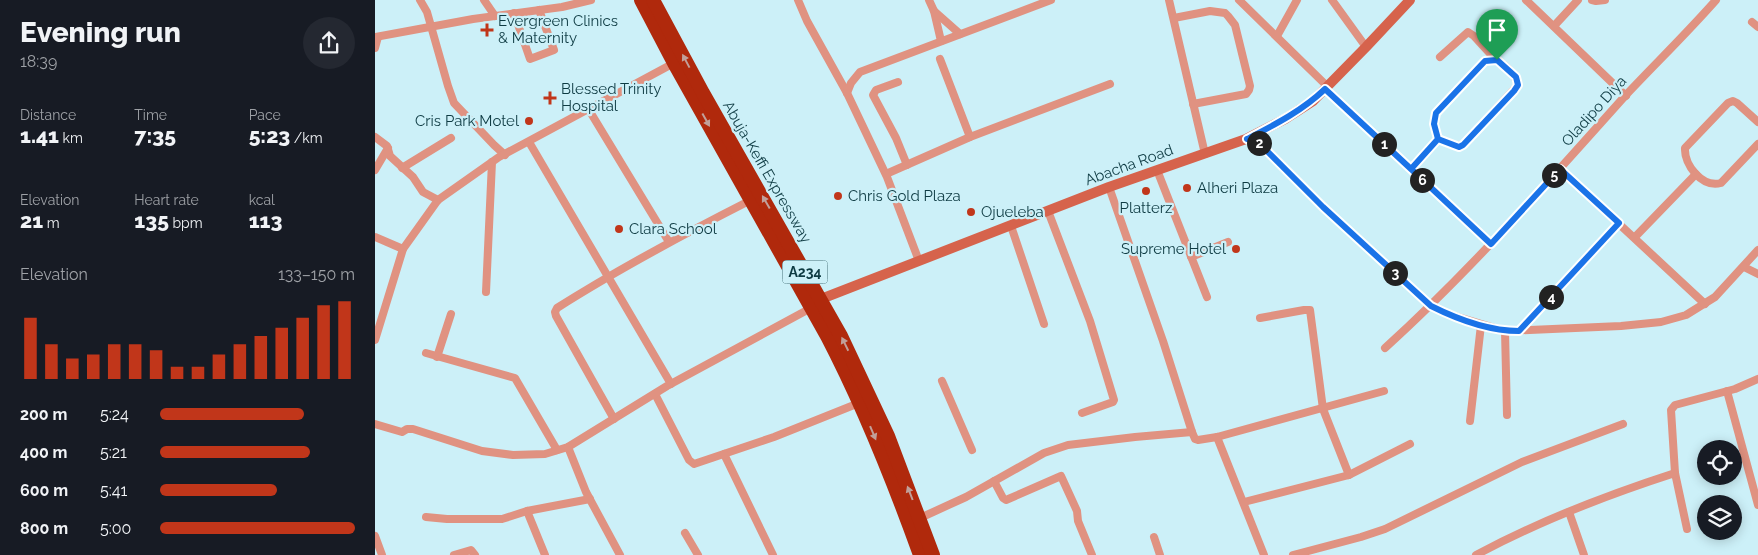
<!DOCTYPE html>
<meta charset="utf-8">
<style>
body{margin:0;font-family:Raleway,sans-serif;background:#242831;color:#f1f3f6;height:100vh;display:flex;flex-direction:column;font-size:19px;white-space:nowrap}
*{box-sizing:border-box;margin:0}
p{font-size:16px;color:#9ea1a6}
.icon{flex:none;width:28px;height:28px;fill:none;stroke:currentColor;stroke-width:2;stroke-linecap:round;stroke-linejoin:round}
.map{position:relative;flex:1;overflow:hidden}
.drawer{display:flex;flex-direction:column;background:#171b24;width:375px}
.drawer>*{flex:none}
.tools{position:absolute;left:1322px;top:440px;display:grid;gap:10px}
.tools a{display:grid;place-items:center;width:45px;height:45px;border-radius:50%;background:#171b24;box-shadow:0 2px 12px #0003;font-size:25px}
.pin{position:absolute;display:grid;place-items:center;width:42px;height:42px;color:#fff;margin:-51px -21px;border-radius:50% 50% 50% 0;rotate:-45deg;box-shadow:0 0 5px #0007}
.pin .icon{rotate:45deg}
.km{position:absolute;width:25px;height:25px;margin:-12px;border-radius:50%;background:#222;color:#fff;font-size:14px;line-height:25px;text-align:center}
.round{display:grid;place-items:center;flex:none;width:52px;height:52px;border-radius:26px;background:#242831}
.overview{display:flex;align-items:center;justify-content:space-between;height:85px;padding:0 20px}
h1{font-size:28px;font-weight:800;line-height:38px}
.stats{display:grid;grid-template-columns:repeat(3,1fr);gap:8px;height:85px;padding:5px 20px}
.stats div{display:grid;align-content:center}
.stats b{font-size:21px;font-weight:800}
.stats small{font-size:14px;font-weight:400}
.stats p{font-size:14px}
.chart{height:140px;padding:10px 20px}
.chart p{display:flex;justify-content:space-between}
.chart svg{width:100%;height:90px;margin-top:5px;stroke:#c1361a;stroke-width:6}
ul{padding:0 20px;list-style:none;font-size:16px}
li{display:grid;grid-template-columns:80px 60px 1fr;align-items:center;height:38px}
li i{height:12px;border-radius:6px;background:#c1361a}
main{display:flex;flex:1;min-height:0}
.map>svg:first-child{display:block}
</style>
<main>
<section class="drawer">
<div class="overview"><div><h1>Evening run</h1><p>18:39</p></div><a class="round"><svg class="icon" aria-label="share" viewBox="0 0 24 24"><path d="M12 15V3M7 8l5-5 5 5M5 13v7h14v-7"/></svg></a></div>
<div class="stats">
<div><p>Distance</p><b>1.41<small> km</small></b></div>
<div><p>Time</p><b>7:35</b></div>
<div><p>Pace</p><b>5:23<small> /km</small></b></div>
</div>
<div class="stats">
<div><p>Elevation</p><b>21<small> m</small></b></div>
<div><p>Heart rate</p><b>135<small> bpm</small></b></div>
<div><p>kcal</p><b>113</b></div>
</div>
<div class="chart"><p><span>Elevation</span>133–150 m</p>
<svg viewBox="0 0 160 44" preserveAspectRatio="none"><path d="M5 44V14M15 44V27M25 44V34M35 44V32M45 44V27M55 44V27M65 44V30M75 44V38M85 44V38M95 44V32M105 44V27M115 44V23M125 44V19M135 44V14M145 44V8M155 44V6"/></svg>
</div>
<ul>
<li><b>200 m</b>5:24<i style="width:74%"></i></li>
<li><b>400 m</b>5:21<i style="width:77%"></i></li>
<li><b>600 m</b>5:41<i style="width:60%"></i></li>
<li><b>800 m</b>5:00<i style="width:100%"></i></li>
</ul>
</section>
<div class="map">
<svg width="1383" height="555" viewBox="0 0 1383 555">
<rect width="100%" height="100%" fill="#ccf0f8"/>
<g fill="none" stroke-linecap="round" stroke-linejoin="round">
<g stroke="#e09281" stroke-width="8">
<polyline points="45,0 52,12 73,86 79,103 119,145 130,155"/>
<polyline points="109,0 120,16"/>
<polyline points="423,0 432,21 472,93 512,177 544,261"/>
<polyline points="554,0 559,11 566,41"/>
<polyline points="794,0 830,154"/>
<polyline points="864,0 952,86"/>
<polyline points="957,0 991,47"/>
<polyline points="1151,0 1251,96"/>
<polyline points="1217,0 1221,1 1230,0"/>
<polyline points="559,11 585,34"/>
<polyline points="139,13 155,59 179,50 164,10"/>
<polyline points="799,18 835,11 850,13 853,16 860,25 875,86 874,90 871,94 818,104"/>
<polyline points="1377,22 1383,27"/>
<polyline points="1179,26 1203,0"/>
<polyline points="902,36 922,0"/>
<polyline points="0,37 98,19 187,7 216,0"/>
<polyline points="0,48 3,37"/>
<polyline points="1065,57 1093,32 1099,36 1121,60"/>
<polyline points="565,59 595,137"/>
<path d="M 1116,59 C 1128,61 1140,74 1143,85 L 1088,145 C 1080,148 1071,142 1063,139 L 1059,124 L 1061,113 L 1110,61 Z"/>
<polyline points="523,82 501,90 498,95 521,138 532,165"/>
<polyline points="950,89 1116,244"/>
<polyline points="472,93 476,83 485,72 676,0"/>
<polyline points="214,110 294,242"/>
<path d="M 1383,122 L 1362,103 L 1358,101 L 1353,103 L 1310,148 C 1309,165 1327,188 1346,183 L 1383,144"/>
<polyline points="0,137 12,146 15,156 38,177 48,192 63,200"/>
<polyline points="871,139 885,144 948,207 1056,306 1073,314 1130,331 1246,326 1286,322 1311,315 1340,297 1383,250"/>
<polyline points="154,142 296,384"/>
<polyline points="27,168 76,138"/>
<polyline points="1036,169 1063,139"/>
<polyline points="1185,169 1330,304"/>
<polyline points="0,170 13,148"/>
<polyline points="782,170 832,297"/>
<polyline points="511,174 595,137 735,84"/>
<polyline points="734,187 788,341 817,432 820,439 823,440 842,437 1009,391"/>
<polyline points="673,211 715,321 739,400 738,402 707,413"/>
<polyline points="636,226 669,324"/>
<polyline points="0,237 28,249"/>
<polyline points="1260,237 1321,174"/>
<polyline points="816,257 853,242"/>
<polyline points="1369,267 1383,274"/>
<polyline points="111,292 117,162"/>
<polyline points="885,318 929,310 935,310 948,409 974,475"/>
<polyline points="1130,331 1132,415"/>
<polyline points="1144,331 1244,223"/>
<polyline points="0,340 28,249 63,200 124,157 299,63"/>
<path d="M 1010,348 C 1096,270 1172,183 1250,96 C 1280,64 1312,33 1341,0"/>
<polyline points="51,353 140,378 182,450"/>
<polyline points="62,357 76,314"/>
<polyline points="567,381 597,450"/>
<polyline points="1352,391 1383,505"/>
<polyline points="280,394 314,460 319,464 399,437 484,403"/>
<path d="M 239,419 L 181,316 L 180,312 L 182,308 C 245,268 309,234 376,200"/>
<polyline points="1095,421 1106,325"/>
<polyline points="0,424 27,432 32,429 38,429 107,451 138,455 170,454 193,447 292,386 436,308"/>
<polyline points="842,437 889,555"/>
<polyline points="193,447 211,492 245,555"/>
<polyline points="349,454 398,555"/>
<polyline points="619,481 628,498 631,500 686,476 702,511 703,521 717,555"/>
<polyline points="869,502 974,475 1035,444"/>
<polyline points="152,511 170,555"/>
<polyline points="1194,512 1209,555"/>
<polyline points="51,517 72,519 127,519 152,511 215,499"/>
<polyline points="545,518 591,497 669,453 693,445 760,437 817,432"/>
<polyline points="1312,529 1300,473 1296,410 1300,405 1360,389 1383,379"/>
<polyline points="310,533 323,555"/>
<polyline points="0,536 7,555"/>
<polyline points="779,537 785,555"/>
<polyline points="79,555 96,550 100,555"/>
<polyline points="918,555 986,537 1010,529 1147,462 1248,424"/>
<path d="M 1101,555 C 1164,521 1232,495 1300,473"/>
</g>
<polyline stroke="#d6634c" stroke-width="10" points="446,299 734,187 871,139 910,119 938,101 991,47 1035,0"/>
<g stroke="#b0290c" stroke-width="14">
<path d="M 266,0 L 299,63 L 452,336 C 489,407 518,480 545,555"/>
<polyline points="278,0 328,93 466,336 513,436 558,555"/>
</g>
</g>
<defs><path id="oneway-solid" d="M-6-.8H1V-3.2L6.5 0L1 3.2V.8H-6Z" transform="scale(1.25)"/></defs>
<g fill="#c1a09a">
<use href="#oneway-solid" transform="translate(311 61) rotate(-118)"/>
<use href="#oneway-solid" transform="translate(331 120) rotate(61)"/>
<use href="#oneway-solid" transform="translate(391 202) rotate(-120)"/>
<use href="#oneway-solid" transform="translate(470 344) rotate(-116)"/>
<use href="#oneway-solid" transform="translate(498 433) rotate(67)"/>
<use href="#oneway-solid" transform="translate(535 493) rotate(-111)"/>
</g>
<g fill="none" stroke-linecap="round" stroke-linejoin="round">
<defs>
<path id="route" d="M 1122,60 L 1110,61 L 1061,113 L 1059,124 L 1063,139 L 1036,169 L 950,89 C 927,111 899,125 872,139 L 885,144 L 948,207 L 1056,306 C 1082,319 1114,331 1144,331 L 1244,223 L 1185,169 L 1116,244 L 1036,169 L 1063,139 L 1084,147 L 1088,145 L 1139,91 L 1143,85 L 1141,77 L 1122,60"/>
</defs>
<use href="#route" stroke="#fff" stroke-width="10"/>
<use href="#route" stroke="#1a73e8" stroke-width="6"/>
</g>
<g fill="#c1361a" stroke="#ccf0f8" stroke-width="2">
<path d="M109.5 22.5h5v5h5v5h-5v5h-5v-5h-5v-5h5z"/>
<path d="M172.5 90.5h5v5h5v5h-5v5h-5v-5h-5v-5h5z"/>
<circle cx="154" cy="121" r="5"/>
<circle cx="812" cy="188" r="5"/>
<circle cx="771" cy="191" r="5"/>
<circle cx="463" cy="196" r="5"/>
<circle cx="596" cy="212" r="5"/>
<circle cx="244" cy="229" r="5"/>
<circle cx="861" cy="249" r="5"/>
</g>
<g text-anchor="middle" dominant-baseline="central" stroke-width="4.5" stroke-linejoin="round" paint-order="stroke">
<rect fill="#ccf0f8" stroke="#477179" stroke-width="1" x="407.5" y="260.5" width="45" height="23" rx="4"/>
<g font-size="14" font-weight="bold" fill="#0e3b43">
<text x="430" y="272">A234</text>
</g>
<g font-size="15" fill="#0e3b43" stroke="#ccf0f8" text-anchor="start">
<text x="123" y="21">Evergreen Clinics<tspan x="123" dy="17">&amp; Maternity</tspan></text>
<text x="186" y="89">Blessed Trinity<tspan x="186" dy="17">Hospital</tspan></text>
<text x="144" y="121" text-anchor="end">Cris Park Motel</text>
<text x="822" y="188">Alheri Plaza</text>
<text x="473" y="196">Chris Gold Plaza</text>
<text x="771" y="208" text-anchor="middle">Platterz</text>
<text x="606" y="212">Ojueleba</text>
<text x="254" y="229">Clara School</text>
<text x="851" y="249" text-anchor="end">Supreme Hotel</text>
</g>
<g font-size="15" fill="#0e3b43" stroke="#ccf0f8">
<text transform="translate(1219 111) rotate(-48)">Oladipo Diya</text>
<text transform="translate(754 165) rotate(-20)">Abacha Road</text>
<text transform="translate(392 172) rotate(60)">Abuja-Keffi Expressway</text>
</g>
</g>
</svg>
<div class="tools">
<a><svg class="icon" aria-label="locate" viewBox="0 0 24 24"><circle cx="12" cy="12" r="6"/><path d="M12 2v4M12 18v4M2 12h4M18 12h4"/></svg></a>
<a><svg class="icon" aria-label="layers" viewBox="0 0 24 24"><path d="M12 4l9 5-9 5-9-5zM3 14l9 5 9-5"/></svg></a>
</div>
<div class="pin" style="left:1122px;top:60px;background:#1e9e55"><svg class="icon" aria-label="arrive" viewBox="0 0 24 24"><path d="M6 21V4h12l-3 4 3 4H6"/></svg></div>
<b class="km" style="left:1009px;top:144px">1</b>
<b class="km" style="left:884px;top:143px">2</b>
<b class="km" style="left:1020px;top:273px">3</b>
<b class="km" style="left:1176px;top:297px">4</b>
<b class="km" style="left:1179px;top:175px">5</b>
<b class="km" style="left:1047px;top:180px">6</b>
</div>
</main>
